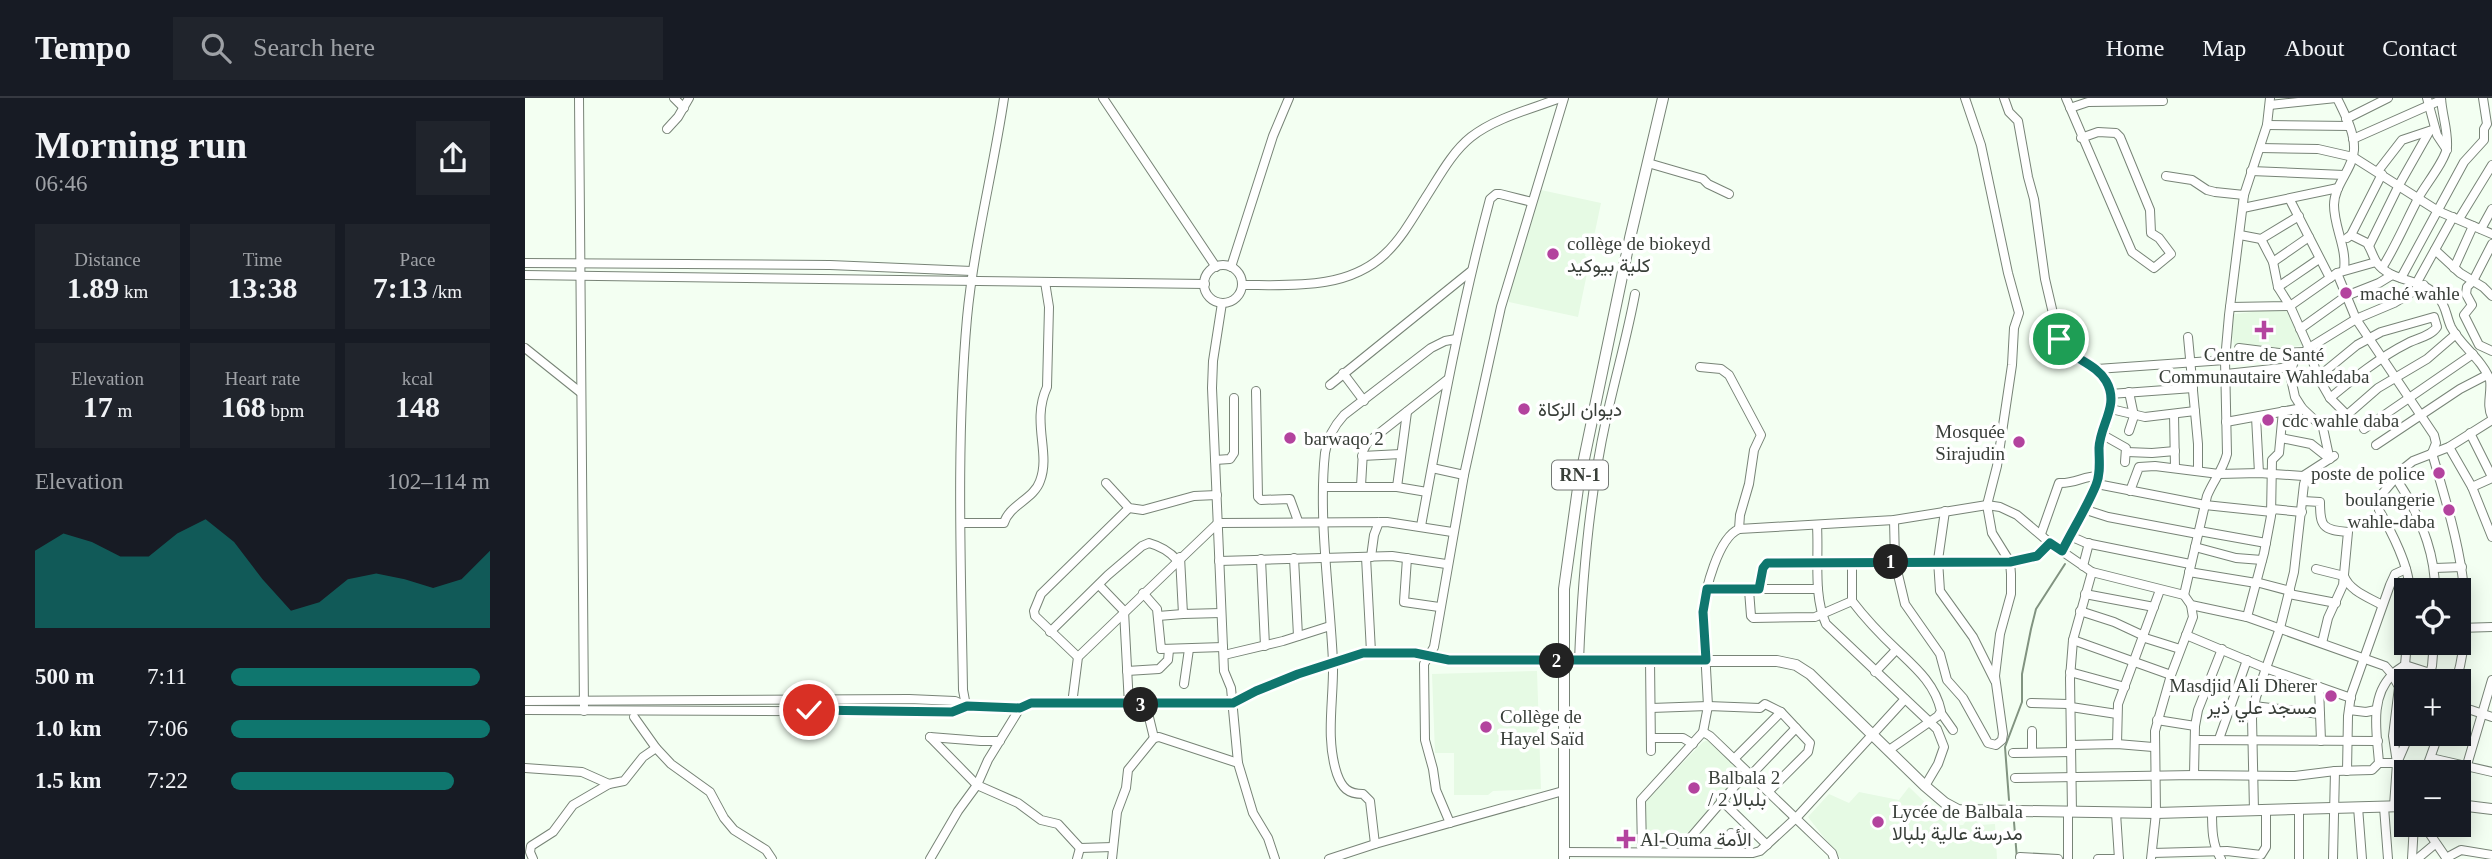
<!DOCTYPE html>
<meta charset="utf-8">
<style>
body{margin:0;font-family:"Times New Roman",Vazirmatn,serif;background:#20242c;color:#f1f3f6;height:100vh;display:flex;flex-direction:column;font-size:26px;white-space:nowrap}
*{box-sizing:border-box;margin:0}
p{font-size:23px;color:#9ea1a6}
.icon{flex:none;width:38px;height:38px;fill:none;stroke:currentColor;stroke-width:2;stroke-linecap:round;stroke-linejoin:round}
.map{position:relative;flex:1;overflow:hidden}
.drawer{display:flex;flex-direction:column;background:#171b24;width:525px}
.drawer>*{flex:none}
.tools{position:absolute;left:1869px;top:480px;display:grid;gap:14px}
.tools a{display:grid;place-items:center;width:77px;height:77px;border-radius:0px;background:#171b24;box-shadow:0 4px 18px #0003;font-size:35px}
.pin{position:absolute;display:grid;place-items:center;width:60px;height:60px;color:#fff;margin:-30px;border:4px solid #fff;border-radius:50%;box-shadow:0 2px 7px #0007}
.km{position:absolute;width:35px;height:35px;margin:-18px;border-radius:50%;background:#222;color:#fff;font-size:19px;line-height:35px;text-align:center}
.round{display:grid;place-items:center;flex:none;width:74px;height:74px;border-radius:0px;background:#20242c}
.overview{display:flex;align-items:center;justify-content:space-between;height:119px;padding:0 35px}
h1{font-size:38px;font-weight:800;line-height:52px}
.stats{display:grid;grid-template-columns:repeat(3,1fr);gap:10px;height:119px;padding:7px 35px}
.stats div{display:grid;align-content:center;border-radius:0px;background:#20242c;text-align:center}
.stats b{font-size:30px;font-weight:800}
.stats small{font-size:19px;font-weight:400}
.stats p{font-size:19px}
.chart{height:196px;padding:14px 35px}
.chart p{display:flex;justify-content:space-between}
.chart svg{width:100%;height:126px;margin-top:7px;fill:#0f766e;opacity:.7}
ul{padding:0 35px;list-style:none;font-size:23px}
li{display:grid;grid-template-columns:112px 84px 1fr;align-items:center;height:52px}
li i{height:18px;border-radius:9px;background:#0f766e}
header{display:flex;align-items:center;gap:42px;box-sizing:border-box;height:98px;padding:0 35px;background:#171b24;border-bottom:2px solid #363941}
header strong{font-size:33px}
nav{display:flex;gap:38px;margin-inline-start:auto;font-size:24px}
.search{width:490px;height:63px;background:#20242c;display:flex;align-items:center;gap:18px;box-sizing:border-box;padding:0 24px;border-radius:0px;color:#9ea1a6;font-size:26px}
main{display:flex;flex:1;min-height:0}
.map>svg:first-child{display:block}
</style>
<header>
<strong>Tempo</strong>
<div class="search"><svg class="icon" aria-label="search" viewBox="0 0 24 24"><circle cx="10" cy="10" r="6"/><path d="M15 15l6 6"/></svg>Search here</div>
<nav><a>Home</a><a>Map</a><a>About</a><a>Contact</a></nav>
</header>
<main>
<section class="drawer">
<div class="overview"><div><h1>Morning run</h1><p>06:46</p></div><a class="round"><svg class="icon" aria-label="share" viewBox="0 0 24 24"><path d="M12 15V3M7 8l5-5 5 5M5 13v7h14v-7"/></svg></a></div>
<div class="stats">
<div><p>Distance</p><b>1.89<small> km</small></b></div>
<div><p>Time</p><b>13:38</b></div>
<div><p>Pace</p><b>7:13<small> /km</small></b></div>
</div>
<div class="stats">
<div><p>Elevation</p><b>17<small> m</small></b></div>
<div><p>Heart rate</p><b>168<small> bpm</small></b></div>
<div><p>kcal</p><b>148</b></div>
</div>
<div class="chart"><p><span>Elevation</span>102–114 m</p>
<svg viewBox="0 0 160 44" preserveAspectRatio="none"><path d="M0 44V17L10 11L20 14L30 19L40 19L50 11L60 6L70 14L80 27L90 38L100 35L110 27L120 25L130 27L140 30L150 27L160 17V44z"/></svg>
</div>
<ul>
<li><b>500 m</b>7:11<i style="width:96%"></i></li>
<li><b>1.0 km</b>7:06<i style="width:100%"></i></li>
<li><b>1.5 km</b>7:22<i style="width:86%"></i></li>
</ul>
</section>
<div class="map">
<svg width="1967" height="761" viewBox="0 0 1967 761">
<rect width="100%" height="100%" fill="#f3fff2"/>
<g fill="#e6fae4">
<polygon points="1016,92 1076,105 1067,148 1062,149 1060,158 1065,161 1053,219 984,204 983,190"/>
<polygon points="1762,210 1778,247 1747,253 1710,251 1702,217"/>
<polygon points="1012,573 1016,691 968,693 963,697 929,697 929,655 910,655 907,576"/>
<polygon points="1183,642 1218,676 1162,735 1119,736 1119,705 1178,644"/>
<polygon points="1384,689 1424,728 1438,727 1441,723 1451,723 1455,727 1470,726 1472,761 1316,761 1283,719 1304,696 1324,705 1334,694 1374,702"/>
</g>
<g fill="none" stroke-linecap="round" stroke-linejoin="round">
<g stroke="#819380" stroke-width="2">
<polyline points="1484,702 1480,649 1497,604 1497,576 1506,531 1511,511 1540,466"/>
<polyline points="1489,724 1492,761"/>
</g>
<defs>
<g id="minor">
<polyline points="54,0 59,613"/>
<polyline points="149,0 159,10"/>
<polyline points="578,0 691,169"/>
<polyline points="1479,0 1484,14 1493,23 1503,79 1509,101 1520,181 1534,241 1543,255 1572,271 1584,290 1586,303 1586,311 1574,350 1575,368 1572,386 1537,453"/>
<polyline points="1541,0 1607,154 1629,170 1646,156 1634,140 1626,135 1625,112 1595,39 1591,35 1573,34 1556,40"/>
<path d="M 1812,0 C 1819,15 1830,34 1829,52 C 1828,71 1809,87 1809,107 C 1809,130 1822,149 1819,172"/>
<polyline points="1902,0 1912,37 1922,52"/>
<polyline points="1745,7 1811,0"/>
<polyline points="1545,10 1563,4 1638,3"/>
<polyline points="1821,21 1863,0"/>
<polyline points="1742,27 1824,28"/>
<polyline points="142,31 153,19 164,0"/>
<polyline points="1828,41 1916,2"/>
<polyline points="1735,50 1793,51 1828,59 1913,113 1967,136"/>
<polyline points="1123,65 1178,81 1183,86 1204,96"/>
<polyline points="1726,73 1819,77"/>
<polyline points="1853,73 1877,42 1910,31"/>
<polyline points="1641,78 1667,82 1682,92 1690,94 1719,97"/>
<polyline points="1765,102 1805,180"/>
<polyline points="1718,110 1813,90"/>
<polyline points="1934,121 1967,67"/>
<polyline points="1956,131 1967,111"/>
<polyline points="1715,137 1736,141 1774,118"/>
<path d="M 1826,137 L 1842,145 C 1846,151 1848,159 1852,165 C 1867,185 1898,180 1913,199 C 1921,207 1921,218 1926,229 C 1936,248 1957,261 1965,282 C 1967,294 1961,307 1967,319"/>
<polyline points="1822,140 1826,137 1857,76"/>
<polyline points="1736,141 1748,164 1753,189 1765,208 1782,246 1793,279 1805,300 1822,317 1853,290 1902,261 1931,236"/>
<polyline points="1967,146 1948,183 1942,189 1941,196 1947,207 1939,217 1954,247 1967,253"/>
<polyline points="1844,148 1874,87 1904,34"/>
<polyline points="1910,152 1935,175 1958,189 1967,198"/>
<polyline points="1748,164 1784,139"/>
<polyline points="0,165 305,167 447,173"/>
<circle cx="698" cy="186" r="19"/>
<polyline points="706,169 748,38 764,0"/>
<path d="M 1857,170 C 1872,146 1882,121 1895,97 C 1902,85 1921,61 1922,49 C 1923,32 1917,17 1916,0"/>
<polyline points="1929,170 1948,128"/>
<polyline points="1812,175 1831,221 1909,337 1911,345 1907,355"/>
<polyline points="0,177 680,186"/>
<polyline points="1876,180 1939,64 1959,42 1959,31 1962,26 1958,0"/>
<polyline points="1891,186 1928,119"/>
<path d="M 717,187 C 766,187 822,192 860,156 C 877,140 889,118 901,99 C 914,79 927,54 946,39 C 970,20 1006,11 1035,0"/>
<polyline points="1753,189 1794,161"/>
<polyline points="697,205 688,263 687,290 699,573 706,590 713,665"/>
<polyline points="1705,209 1765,208 1812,175 1851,164"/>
<polyline points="1775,231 1821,198 1854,185 1867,177"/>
<polyline points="1663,239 1673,346 1673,373"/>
<polyline points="0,250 55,294"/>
<polyline points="1714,250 1754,255 1779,254"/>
<polyline points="1175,269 1196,271 1204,277 1236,337 1229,352 1224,386 1215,417 1214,431"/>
<polyline points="1572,271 1700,262"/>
<polyline points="818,275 839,303"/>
<polyline points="1701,276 1766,269"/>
<path d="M 1793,279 L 1832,247 L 1856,234 L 1909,219 L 1912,229 C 1906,238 1893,240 1883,245 C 1855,259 1829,280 1805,300"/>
<polyline points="805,287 945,174"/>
<polyline points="731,293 733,399 736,402 765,401 773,423"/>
<polyline points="1604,294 1609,318 1604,333"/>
<polyline points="1585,296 1668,290"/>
<polyline points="1586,311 1620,319 1670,313"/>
<polyline points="1649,316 1650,370"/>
<polyline points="1731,319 1734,375"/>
<polyline points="1701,324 1777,310"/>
<polyline points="1839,331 1948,256"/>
<polyline points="1945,335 1967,379"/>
<polyline points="1578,337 1601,350 1600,364"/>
<polyline points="1756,340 1786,346 1805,361"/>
<polyline points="1851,347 1935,291 1962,277"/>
<polyline points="1924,349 1947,389 1967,380"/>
<polyline points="1602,354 1627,355 1650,353"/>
<path d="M 1907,355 C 1928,428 1955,507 1931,583"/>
<polyline points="837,358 876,356"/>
<polyline points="1804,358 1798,330 1777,310 1770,299 1765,276 1769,263 1784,250 1831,221 1869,205 1899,187"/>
<polyline points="690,362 705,361 709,355 709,300"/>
<polyline points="907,370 939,377"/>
<path d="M 1871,379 C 1874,386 1878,391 1882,398 C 1898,428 1910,457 1910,492"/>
<polyline points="581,385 604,410 618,412 669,398 692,397"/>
<polyline points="1572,386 1680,407 1747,414"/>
<polyline points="836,388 838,353 842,345 922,282"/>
<polyline points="799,389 872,389 902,394"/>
<polyline points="872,389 882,314"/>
<polyline points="1947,389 1967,439"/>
<polyline points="1605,393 1614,369 1630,368 1694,376 1734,375 1778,378 1809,358"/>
<path d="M 1778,403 L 1795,404 C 1795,428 1797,432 1823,434 L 1818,487 L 1803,520 L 1797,545"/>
<polyline points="1558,411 1583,419 1673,436"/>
<polyline points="1747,411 1777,414"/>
<polyline points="1420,413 1413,462 1415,493 1448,539 1470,583"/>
<polyline points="1369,422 1370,464 1380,506 1415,556 1422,582 1438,600 1463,645 1471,647 1477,642 1478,636 1470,578 1475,536 1486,496 1486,476 1485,464 1467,435 1462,407 1472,368 1487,267 1489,230 1494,215 1483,175 1456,47 1440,0"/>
<path d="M 436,425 L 479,425 C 484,407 509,401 515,383 C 526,355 506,324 522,289 L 524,209 L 520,184"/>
<path d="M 896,428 C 916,318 936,209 965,101 L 971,96 L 975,96 L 1007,104"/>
<path d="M 1292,428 C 1294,460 1288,497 1301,526 L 1412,631 L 1419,649 L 1413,666 L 1400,688"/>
<polyline points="1674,433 1741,445"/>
<path d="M 1516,436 L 1534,385 C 1549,386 1559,378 1573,378"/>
<polyline points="1545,438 1561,445 1665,466"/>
<polyline points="1670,449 1711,460 1737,462"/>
<polyline points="655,459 658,516 696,515"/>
<polyline points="841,459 846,554"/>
<polyline points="846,459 849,437 854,424"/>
<polyline points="769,460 773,538"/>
<polyline points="882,460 879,504 914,509"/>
<polyline points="736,461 740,548"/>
<polyline points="694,463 867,458 921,466"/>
<path d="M 1327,463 L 1327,503 C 1340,520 1356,537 1372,552 C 1391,570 1410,586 1416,613 L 1413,618 L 1364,652"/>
<polyline points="1558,468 1564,445"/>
<polyline points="1910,470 1937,469"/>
<path d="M 1791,471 L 1819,478 C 1825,493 1843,499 1857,507"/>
<polyline points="1664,474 1731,485"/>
<polyline points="1731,484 1765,493"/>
<polyline points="574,487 599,513 604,607"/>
<polyline points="1182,491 1293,491"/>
<polyline points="1234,491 1238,470 1242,465 1485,464 1512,458 1525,445"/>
<polyline points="1224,492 1226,518 1228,520 1290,519 1327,503"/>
<path d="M 1884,492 C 1886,471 1865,431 1854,412 L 1857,396 L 1878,371 L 1888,363 L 1924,349 L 1967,322"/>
<polyline points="618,495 632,511 636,551 698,549"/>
<polyline points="1560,496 1629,509"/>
<polyline points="1764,496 1811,505"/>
<path d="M 1659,497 L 1682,398 C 1688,383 1698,372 1702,356 L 1700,262 L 1704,217 L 1719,97 L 1742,27 L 1745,0"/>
<polyline points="1555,513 1589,524 1619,538 1620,540 1655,551"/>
<polyline points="633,518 658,516"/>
<polyline points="1722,519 1739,455 1746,418 1747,362 1754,355 1758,313"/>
<polyline points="1934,530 1967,529"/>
<path d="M 525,534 L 583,477 L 617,448 L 624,445 C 635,448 645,454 652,462"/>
<polyline points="1661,537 1740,570 1826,600"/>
<polyline points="1548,542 1646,577"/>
<polyline points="699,557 758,543 805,528"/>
<polyline points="553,559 510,518 509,513 516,496 604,410"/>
<polyline points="1125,562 1126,653"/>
<path d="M 1054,563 C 1057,483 1064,400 1081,322 C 1090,280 1102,239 1110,196"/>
<polyline points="1880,567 1905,575"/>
<polyline points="602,573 634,571 643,562 644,552"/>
<polyline points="1350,574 1371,552"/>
<polyline points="1545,574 1600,589"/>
<polyline points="1903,583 1907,568 1909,544"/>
<polyline points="659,586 664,551"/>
<polyline points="1794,589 1796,643"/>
<polyline points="0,603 384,601 430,603 441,608"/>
<polyline points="1506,605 1543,606 1546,609 1592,616"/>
<polyline points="547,606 553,559 693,425 862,424 927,434"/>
<polyline points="621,607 629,640"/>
<path d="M 441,608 L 438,592 C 436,468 431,343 442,220 C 449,146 468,74 479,0"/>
<polyline points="1729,608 1795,616"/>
<polyline points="1934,608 1967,619"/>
<polyline points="1126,610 1183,608 1235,610 1240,606 1256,614 1285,645 1283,654 1244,693"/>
<polyline points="0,612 427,614 441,608 495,610"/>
<polyline points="1824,612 1841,614 1851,612"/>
<polyline points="1416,615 1428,632"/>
<polyline points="109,619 131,650 146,666 185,694 199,720 209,732 241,752 247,761"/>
<polyline points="1632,622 1670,628"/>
<polyline points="1507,633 1507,654"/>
<path d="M 1178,634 L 1183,608 L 1178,514 C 1180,492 1193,440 1214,431 L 1369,422 L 1462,407 L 1475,409 L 1492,417 L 1525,445 L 1567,474 L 1659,497 L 1666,507 L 1722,519 L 1860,568 L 1867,576 L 1874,589 L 1868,638 L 1872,665 L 1854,665 L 1847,672 L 1810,673 L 1770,678 L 1669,677 L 1490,680"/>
<polyline points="405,639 452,687 493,705 516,722 533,726 555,750 588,749"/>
<polyline points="405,639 456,643 475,643"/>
<polyline points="629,640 634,639 713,665 728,715 743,740 750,761"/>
<polyline points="1127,640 1158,640 1168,646"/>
<polyline points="1694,641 1722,562"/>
<polyline points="1670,642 1853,643"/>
<polyline points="1592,646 1593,606 1635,492"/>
<polyline points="1546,647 1592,646 1628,649"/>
<polyline points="1488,655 1546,654"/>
<polyline points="1906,660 1967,674"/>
<polyline points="1209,661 1256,614"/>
<path d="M 1854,665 C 1852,636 1844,600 1867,577 C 1870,573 1876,570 1880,567 L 1882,544"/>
<polyline points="0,670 57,674 84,686"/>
<polyline points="1822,673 1823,618 1826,597 1865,487 1870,476 1881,471"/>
<polyline points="1900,674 1914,635"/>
<polyline points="1226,677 1271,630"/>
<polyline points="1669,677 1670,628 1673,612 1697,551"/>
<polyline points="1196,702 1242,747"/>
<polyline points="1937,707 1942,667 1967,582"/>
<polyline points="1869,708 1872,665 1885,635"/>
<polyline points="1833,709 1837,761"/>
<polyline points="1859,709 1863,761"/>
<path d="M 1687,713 C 1687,730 1687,747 1696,761"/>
<polyline points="1729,713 1727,620 1731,599 1755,530 1769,474 1779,386 1782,377"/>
<polyline points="1543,714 1543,761"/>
<polyline points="1547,714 1545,580 1548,542 1567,474"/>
<polyline points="1591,715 1594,761"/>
<polyline points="925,725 911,692 908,671 900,642 899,566 909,549 939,377 976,209 1039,0"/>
<polyline points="1898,726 1922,761"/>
<path d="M 850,746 L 845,703 L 838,696 C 823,696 817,690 812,676 C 800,640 809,601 808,564 C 805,498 793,420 800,355 C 802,340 809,328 819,317 L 906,250 L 920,243 L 931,241"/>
<polyline points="1117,753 1116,702 1178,634 1185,638 1307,755 1309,761"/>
<polyline points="1160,753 1160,746 1222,674"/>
<polyline points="1038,754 1228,755 1235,753 1272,719 1380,601"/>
<polyline points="1206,754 1206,735"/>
<polyline points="1627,755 1702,753 1736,757 1741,749 1741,712"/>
<polyline points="1495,759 1533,761"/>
<polyline points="1921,760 1936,752 1967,757"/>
<polyline points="8,761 5,754 6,748 28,734 48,707 84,686 99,683 118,659 131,650"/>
<polyline points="405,761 433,713 452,687 463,662 495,610 506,605 708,605 731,593 773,576 838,555 895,556 924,562 1037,563"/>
<polyline points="552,761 555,750"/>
<polyline points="587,761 592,714 601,690 603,672 629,640"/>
<polyline points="804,761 850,746 1038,693"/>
<polyline points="1573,761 1594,761"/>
<polyline points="1626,761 1631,715 1630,633 1646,577 1668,519 1666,507"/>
<polyline points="1774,761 1774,711"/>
<polyline points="1808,761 1810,673"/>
<polyline points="1887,761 1889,726"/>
<polyline points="1892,761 1910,746"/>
</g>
<g id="major">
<polyline points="1037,563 1252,563 1271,567 1285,576 1400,688 1420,705 1433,712 1631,715 1881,708"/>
<polyline points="1934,707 1967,711"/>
<polyline points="1039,761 1039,491 1053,390 1105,140 1138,0"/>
</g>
</defs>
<use href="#minor" stroke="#788477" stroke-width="10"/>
<use href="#major" stroke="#788477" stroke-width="12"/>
<use href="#minor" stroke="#fff" stroke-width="8"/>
<use href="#major" stroke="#fff" stroke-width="10"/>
</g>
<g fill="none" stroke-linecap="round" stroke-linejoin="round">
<defs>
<path id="route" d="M 284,612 L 427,614 L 442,608 L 495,610 L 506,605 L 708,605 L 731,593 L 773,576 L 838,555 L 890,555 L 924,562 L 1181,562 L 1178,514 L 1182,491 L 1234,491 L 1238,470 L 1242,465 L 1485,464 L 1512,458 L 1525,445 L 1537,453 C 1548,431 1562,409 1571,387 C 1576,375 1574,362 1574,350 C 1575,326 1595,307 1581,283 C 1569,263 1545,262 1534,241"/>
</defs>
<use href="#route" stroke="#fff" stroke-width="14"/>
<use href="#route" stroke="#0f766e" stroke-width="9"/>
</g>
<g fill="#b3439e" stroke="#fff" stroke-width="2.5">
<circle cx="1028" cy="156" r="7"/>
<circle cx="1821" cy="195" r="7"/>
<path d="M1735.5 221.5h7v7h7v7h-7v7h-7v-7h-7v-7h7z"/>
<circle cx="999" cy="311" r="7"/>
<circle cx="1743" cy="322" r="7"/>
<circle cx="765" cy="340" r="7"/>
<circle cx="1494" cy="344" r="7"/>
<circle cx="1914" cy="375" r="7"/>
<circle cx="1924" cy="412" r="7"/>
<circle cx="1806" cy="598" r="7"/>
<circle cx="961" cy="629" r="7"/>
<circle cx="1169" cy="690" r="7"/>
<circle cx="1353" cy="724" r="7"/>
<path d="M1097.5 730.5h7v7h7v7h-7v7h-7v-7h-7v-7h7z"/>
</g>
<g text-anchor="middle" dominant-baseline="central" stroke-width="7" stroke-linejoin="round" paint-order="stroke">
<rect fill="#fff" stroke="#747874" stroke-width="2" x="1027" y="362.5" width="56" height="29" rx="5"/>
<g font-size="18" font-weight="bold" fill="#383e38">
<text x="1055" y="377">RN-1</text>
</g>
<g font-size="19" fill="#383e38" stroke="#fff" text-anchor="start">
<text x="1042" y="145">collège de biokeyd<tspan x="1042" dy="22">كلية بيوكيد</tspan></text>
<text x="1835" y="195">maché wahle</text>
<text x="1739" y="256" text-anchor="middle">Centre de Santé<tspan x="1739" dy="22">Communautaire Wahledaba</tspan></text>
<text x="1013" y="311">ديوان الزكاة</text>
<text x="1757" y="322">cdc wahle daba</text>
<text x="1480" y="333" text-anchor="end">Mosquée<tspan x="1480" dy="22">Sirajudin</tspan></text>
<text x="779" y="340">barwaqo 2</text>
<text x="1900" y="375" text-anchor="end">poste de police</text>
<text x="1910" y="401" text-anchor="end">boulangerie<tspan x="1910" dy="22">wahle-daba</tspan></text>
<text x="1792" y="587" text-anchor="end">Masdjid Ali Dherer<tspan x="1792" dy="22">مسجد علي ذير</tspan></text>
<text x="975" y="618">Collège de<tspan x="975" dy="22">Hayel Saïd</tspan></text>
<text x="1183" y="679">Balbala 2<tspan x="1183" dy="22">/ بلبالا 2</tspan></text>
<text x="1367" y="713">Lycée de Balbala<tspan x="1367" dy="22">مدرسة عالية بلبالا</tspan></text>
<text x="1115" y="741">Al-Ouma الأمة</text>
</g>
</g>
</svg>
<div class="tools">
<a><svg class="icon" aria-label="locate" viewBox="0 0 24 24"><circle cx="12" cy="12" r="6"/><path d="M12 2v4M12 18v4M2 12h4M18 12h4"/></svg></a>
<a>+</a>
<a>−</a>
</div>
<div class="pin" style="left:1534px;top:241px;background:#1e9e55"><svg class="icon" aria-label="arrive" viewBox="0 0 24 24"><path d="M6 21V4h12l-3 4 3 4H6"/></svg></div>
<div class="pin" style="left:284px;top:612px;background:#d93025"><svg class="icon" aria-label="check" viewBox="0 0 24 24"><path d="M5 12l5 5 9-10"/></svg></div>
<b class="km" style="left:1366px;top:464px">1</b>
<b class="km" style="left:1032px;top:563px">2</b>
<b class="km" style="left:616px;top:607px">3</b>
</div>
</main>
